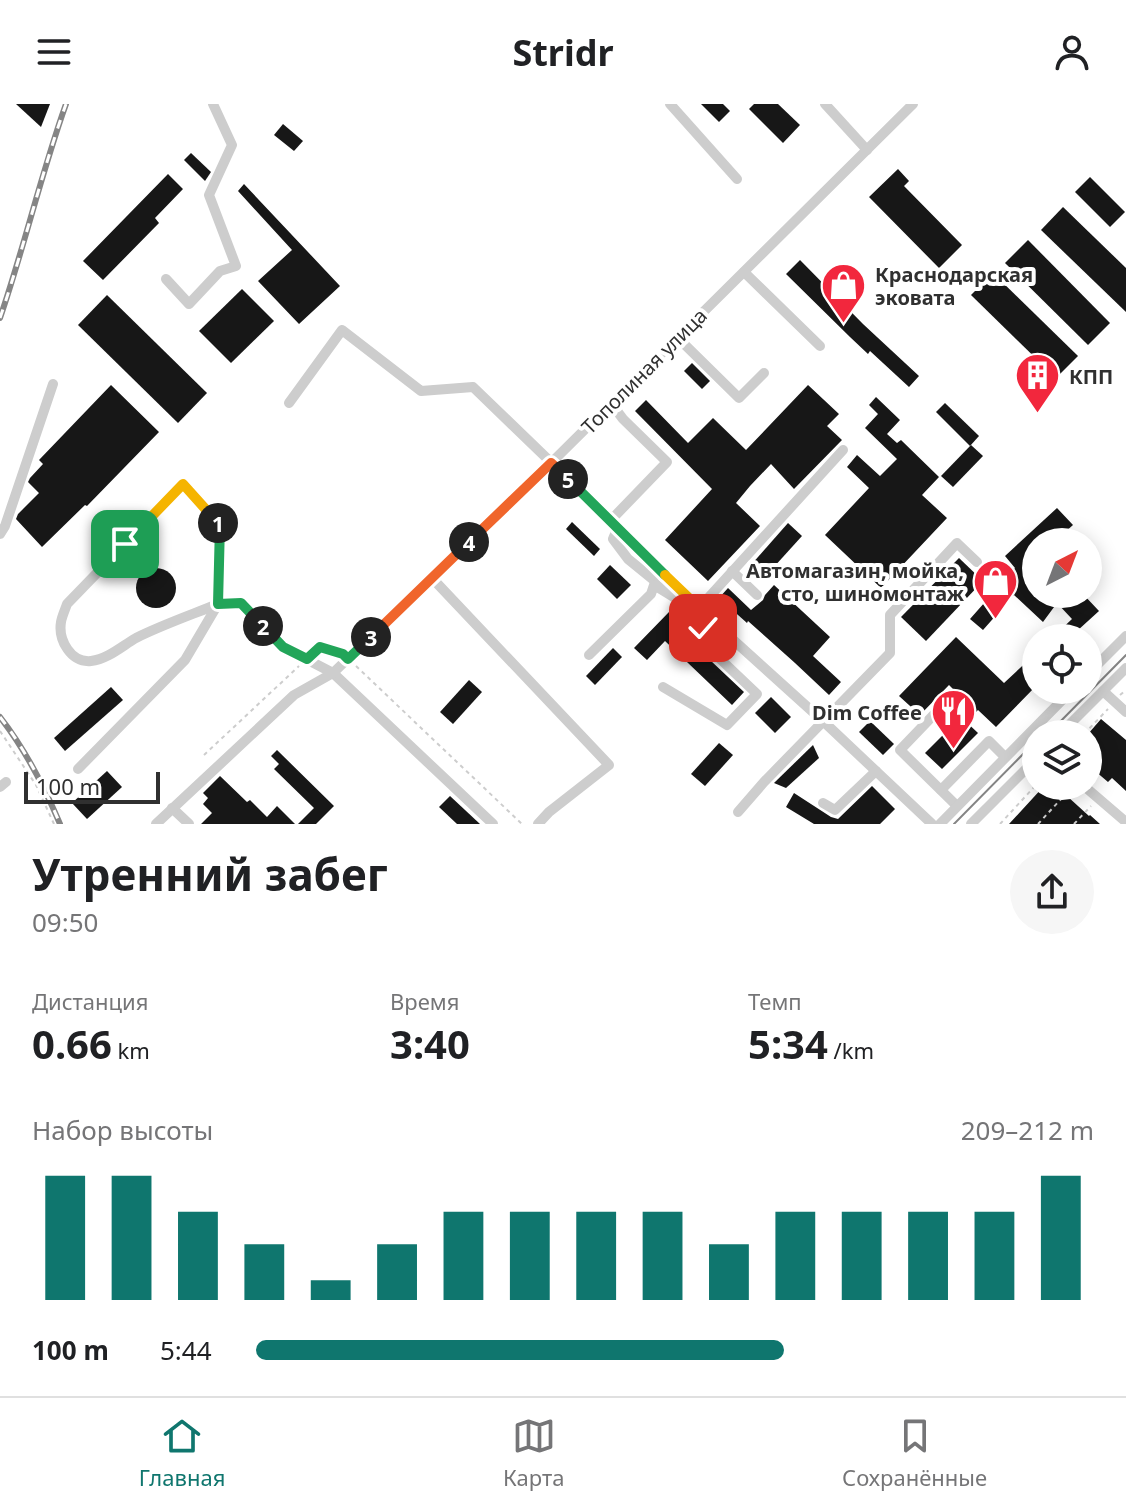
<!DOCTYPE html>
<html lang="ru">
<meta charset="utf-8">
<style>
body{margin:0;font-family:"Noto Sans",sans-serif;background:#f6f6f6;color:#202124;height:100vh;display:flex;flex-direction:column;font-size:30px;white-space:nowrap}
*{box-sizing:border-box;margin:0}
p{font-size:26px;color:#757577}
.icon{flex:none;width:44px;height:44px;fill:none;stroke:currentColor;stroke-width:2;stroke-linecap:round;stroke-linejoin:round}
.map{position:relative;height:720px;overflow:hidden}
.drawer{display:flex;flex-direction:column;background:#fff;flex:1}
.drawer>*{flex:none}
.needle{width:52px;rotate:42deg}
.fabs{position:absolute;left:1022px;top:424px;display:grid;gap:16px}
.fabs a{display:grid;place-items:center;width:80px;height:80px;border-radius:50%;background:#fff;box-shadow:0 4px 20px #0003;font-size:40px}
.scale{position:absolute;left:24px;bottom:20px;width:136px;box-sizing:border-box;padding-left:8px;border:4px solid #303030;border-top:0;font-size:22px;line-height:28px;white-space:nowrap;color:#303030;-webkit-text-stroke:6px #fff;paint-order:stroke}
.pin{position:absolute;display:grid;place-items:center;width:68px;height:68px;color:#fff;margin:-34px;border-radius:16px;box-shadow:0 4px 12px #0006}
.km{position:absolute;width:40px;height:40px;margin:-20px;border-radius:50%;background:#222;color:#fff;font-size:22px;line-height:40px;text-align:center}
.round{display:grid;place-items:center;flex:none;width:84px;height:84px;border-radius:42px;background:#f6f6f6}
.head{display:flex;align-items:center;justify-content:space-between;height:136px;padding:0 32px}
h1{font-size:44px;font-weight:700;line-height:60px}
.metrics{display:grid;grid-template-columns:repeat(3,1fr);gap:12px;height:136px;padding:8px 32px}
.metrics div{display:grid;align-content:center}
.metrics b{font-size:40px;font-weight:700}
.metrics small{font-size:22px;font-weight:400}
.metrics p{font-size:22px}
.chart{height:224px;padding:16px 32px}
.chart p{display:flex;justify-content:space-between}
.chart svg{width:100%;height:144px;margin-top:8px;stroke:#0f766e;stroke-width:6}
ul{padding:0 32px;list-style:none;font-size:26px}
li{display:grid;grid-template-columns:128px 96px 1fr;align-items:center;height:60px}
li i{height:20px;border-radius:10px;background:#0f766e}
header{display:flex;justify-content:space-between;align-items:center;height:104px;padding:0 32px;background:#fff;font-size:36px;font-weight:700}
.menu{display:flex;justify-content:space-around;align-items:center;height:112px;border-top:2px solid #e0e0e0;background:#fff;font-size:22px;color:#757577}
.menu a{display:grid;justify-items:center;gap:4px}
.menu .selected{color:#0f766e}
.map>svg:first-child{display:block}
</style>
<header><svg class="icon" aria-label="menu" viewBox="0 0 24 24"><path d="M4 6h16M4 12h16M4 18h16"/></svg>Stridr<svg class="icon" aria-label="person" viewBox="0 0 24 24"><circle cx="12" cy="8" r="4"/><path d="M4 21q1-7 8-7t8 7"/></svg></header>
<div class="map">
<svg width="1126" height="720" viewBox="0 0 1126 720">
<rect width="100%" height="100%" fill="#fff"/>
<g fill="#171717">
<polygon points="16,0 50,0 41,23"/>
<polygon points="701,0 723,0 730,7 719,18"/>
<polygon points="754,0 778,0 800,21 783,39 749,5"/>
<polygon points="283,20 303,37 294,47 274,31"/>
<polygon points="191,49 211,68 205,77 184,56"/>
<polygon points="898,65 909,77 904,82 962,141 939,164 869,93"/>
<polygon points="168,70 183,85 155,114 159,119 103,176 83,157"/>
<polygon points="1090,73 1125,108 1110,123 1075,88"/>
<polygon points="244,80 340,182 299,220 258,177 292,146 238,87"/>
<polygon points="1063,103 1126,164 1126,208 1041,126"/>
<polygon points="1028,136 1110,219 1088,241 1005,159"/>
<polygon points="800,156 863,220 919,272 909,283 870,247 868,250 850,233 786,170"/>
<polygon points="993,169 1078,252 1056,274 971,191"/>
<polygon points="242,185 274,217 231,259 199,227"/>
<polygon points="107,191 207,289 178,319 78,221"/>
<polygon points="692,259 710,277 702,285 684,267"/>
<polygon points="111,281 159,328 87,402 85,401 42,443 16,415 18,410 39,389 28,378 30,374 43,360 39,356"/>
<polygon points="808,281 839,310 827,322 842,336 794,385 771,360 750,382 736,399 760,422 708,477 665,436 712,385 635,307 646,296 688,339 713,314 746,346"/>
<polygon points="876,293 900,316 887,330 897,339 901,336 939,373 922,391 947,414 881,484 825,431 869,384 847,363 857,351 880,372 897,355 865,324 878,310 869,301"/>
<polygon points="945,299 979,332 970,342 936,308"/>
<polygon points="971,341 983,352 953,383 941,372"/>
<polygon points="1057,404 1073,421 1054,438 1036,438 1036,490 1083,490 1099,507 1077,527 1083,534 1052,534 1072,515 1057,499 1043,518 1014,491 983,526 970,515 1015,464 1005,452"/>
<polygon points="572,418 600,445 594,452 566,425"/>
<polygon points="788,419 802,432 763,475 750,462"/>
<polygon points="959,454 983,477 926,537 901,513"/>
<polygon points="610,461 631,481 617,495 597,475"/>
<circle cx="156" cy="484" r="20"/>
<polygon points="774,481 830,533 813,552 841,578 829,591 795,559 748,517 747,519 719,494 728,484 751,506 763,496 765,491"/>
<polygon points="669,508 681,521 677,525 744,588 732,601 665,537 647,556 634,544"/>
<polygon points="956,533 1004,579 1036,549 1036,582 996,623 978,606 976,608 949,581 920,611 899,592"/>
<polygon points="613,544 622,553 595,581 586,572"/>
<polygon points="469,576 482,588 453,620 440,608"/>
<polygon points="111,583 123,596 65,647 54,634"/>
<polygon points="771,593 791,613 775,629 755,609"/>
<polygon points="961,613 978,629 942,665 925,649"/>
<polygon points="1101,615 1126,636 1126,687 1112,674 1108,678 1088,661 1088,630"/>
<polygon points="870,617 894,640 883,651 859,628"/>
<polygon points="719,639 733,651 705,682 691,670"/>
<polygon points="813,641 819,654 786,684 774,679"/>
<polygon points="277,646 334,702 316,720 298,720 314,704 274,665 279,660 271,652"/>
<polygon points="107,667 122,683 87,715 72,699"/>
<polygon points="220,672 247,698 250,696 267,713 277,702 295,720 201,720 212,709 203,700 208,694 203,689"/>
<polygon points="872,682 895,705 880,720 814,720 786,703 794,689 831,713 838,715"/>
<polygon points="1044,682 1056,682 1089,712 1090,711 1100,720 1009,720"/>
<polygon points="450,692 480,720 457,720 439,703"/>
</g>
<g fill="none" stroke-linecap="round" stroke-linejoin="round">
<g stroke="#cdcdcd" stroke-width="2" stroke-dasharray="4 4" stroke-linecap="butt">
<polyline points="625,431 672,477"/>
<polyline points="313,549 320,543 339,548"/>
<polyline points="356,562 522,720"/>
<polyline points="1120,591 1126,586"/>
<polyline points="0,627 36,681 54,720"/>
<polyline points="1084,630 1108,605"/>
<polyline points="204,651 299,562"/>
<polyline points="1000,720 1036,681"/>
<polyline points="1038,720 1073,682"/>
<polyline points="1074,720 1091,702"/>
</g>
<g stroke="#cdcdcd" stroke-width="10">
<polyline points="670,0 737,75"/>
<polyline points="825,0 867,46"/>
<polyline points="744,168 820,242"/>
<polyline points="166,175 189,200 220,167 236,162 209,91 232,41 213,0"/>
<polyline points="678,234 739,294 764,269"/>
<polyline points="289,299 342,226 421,287 473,283 618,423 613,435 628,455 671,490"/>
<path d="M 183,380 L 220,420 L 218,500 C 191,511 162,521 136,534 C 122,542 108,555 91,557 C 71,559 58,536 61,518 C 62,512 65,506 67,500 Z"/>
<polyline points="611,416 667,358 623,315 611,299"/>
<polyline points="0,430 5,422 53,280"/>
<polyline points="732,467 757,491"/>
<polyline points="432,474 609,661 549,708 538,720"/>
<polyline points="699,504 843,346"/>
<polyline points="589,551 651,490 654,481 685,500 689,496 824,618 932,720"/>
<polyline points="1088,570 1126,532"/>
<polyline points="663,583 727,621 757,590 696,532 712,516"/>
<polyline points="1103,587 1126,608"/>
<polyline points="946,598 900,646 957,702"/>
<polyline points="1060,630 1126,564"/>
<polyline points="78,665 185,556 218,500 241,499 283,543 333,569 493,720"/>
<polyline points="1084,682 1126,718"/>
<polyline points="0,683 6,678"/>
<polyline points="941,686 989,637 1005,653"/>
<polyline points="823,699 835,706 876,667"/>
<polyline points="172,704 189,720"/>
<polyline points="738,708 764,678 890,549 890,511 957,439 977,458"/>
<polyline points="156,720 294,591 333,569 551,359 913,0"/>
<polyline points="940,720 1072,586"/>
<polyline points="971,720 1036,655"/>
</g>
<g stroke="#858585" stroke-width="2">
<polyline points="1048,630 1126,551"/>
<polyline points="954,720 1036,637"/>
</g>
<defs>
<g id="rail">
<path d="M 0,214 C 24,144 41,70 66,0"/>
<path d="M 0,613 C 25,645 44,682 60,720"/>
</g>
</defs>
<use href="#rail" stroke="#858585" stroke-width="6"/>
<use href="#rail" stroke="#fff" stroke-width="3" stroke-dasharray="9" stroke-linecap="butt"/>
</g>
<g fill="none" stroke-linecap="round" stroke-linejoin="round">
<defs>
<polyline id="split-1" points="125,440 183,380 218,419"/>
<polyline id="split-2" points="218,419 220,420 218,500 241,499 263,522"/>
<polyline id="split-3" points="263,522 283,543 307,555 320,543 343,550 348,555 371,533"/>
<polyline id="split-4" points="371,533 469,438"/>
<polyline id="split-5" points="469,438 551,359 568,375"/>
<polyline id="split-6" points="568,375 665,471"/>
<polyline id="split-7" points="665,471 712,516 703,524"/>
</defs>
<use href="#split-1" stroke="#fff" stroke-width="16"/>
<use href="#split-2" stroke="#fff" stroke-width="16"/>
<use href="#split-3" stroke="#fff" stroke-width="16"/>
<use href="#split-4" stroke="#fff" stroke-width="16"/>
<use href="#split-5" stroke="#fff" stroke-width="16"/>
<use href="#split-6" stroke="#fff" stroke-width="16"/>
<use href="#split-7" stroke="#fff" stroke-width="16"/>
<use href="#split-1" stroke="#f5b400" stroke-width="10"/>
<use href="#split-2" stroke="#22a559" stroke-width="10"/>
<use href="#split-3" stroke="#22a559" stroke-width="10"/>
<use href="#split-4" stroke="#f0652b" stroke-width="10"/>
<use href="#split-5" stroke="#f0652b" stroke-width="10"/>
<use href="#split-6" stroke="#22a559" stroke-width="10"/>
<use href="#split-7" stroke="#f5b400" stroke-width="10"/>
</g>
<defs>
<symbol id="shop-pin" viewBox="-11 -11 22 30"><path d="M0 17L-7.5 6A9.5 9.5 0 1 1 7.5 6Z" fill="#f2273d" stroke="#fff"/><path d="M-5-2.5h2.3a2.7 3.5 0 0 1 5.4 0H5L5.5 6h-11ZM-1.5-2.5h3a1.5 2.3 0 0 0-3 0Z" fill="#fff"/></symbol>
<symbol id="building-pin" viewBox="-11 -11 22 30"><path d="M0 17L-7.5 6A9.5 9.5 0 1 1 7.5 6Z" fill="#f2273d" stroke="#fff"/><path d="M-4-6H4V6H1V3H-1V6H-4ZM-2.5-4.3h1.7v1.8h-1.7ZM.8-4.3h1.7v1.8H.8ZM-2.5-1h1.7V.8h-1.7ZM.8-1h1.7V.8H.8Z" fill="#fff"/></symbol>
<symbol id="restaurant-pin" viewBox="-11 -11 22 30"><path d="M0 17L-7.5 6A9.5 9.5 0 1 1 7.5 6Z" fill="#f2273d" stroke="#fff"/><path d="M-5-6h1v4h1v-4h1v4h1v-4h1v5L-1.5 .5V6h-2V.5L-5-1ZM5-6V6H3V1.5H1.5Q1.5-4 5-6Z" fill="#fff"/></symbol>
</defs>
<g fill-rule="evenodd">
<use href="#shop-pin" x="818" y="156" width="51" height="69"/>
<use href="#building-pin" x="1012" y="246" width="51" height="69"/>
<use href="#shop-pin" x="970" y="452" width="51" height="69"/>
<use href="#restaurant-pin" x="928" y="582" width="51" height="69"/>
</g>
<g text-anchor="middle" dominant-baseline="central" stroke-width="8" stroke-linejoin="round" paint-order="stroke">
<g font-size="20" font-weight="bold" fill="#303030" stroke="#fff" text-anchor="start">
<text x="875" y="170">Краснодарская<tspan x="875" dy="23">эковата</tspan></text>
<text x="1069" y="272">КПП</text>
<text x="964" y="466" text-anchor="end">Автомагазин, мойка,<tspan x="964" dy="23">сто, шиномонтаж</tspan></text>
<text x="922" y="608" text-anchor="end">Dim Coffee</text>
</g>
<g font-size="20" fill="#303030" stroke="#fff">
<text transform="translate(644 267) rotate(-45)">Тополиная улица</text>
</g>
</g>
</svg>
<div class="fabs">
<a><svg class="needle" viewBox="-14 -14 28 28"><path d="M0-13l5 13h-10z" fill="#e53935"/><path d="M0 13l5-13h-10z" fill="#757577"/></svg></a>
<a><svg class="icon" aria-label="locate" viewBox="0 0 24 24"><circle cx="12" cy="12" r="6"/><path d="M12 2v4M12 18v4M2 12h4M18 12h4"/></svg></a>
<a><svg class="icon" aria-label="layers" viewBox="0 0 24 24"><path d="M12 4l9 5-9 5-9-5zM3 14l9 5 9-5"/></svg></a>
</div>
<div class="scale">100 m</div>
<div class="pin" style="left:125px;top:440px;background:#1e9e55"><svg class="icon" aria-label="arrive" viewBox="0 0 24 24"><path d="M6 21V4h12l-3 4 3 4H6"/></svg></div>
<div class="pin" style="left:703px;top:524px;background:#d93025"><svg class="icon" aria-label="check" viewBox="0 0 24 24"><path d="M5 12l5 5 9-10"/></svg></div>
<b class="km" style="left:218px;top:419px">1</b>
<b class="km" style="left:263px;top:522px">2</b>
<b class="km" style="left:371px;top:533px">3</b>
<b class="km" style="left:469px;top:438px">4</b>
<b class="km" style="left:568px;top:375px">5</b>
</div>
<section class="drawer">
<div class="head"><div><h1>Утренний забег</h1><p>09:50</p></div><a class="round"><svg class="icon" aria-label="share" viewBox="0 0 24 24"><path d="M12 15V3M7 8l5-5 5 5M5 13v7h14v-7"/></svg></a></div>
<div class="metrics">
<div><p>Дистанция</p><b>0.66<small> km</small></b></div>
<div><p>Время</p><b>3:40</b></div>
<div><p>Темп</p><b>5:34<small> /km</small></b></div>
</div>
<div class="chart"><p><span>Набор высоты</span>209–212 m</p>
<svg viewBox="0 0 160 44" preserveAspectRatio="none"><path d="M5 44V6M15 44V6M25 44V17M35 44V27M45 44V38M55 44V27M65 44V17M75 44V17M85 44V17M95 44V17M105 44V27M115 44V17M125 44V17M135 44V17M145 44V17M155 44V6"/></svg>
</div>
<ul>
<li><b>100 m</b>5:44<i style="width:63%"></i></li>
</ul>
</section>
<nav class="menu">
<a class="selected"><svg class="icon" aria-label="home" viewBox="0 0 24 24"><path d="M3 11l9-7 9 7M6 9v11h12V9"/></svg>Главная</a>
<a><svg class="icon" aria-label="map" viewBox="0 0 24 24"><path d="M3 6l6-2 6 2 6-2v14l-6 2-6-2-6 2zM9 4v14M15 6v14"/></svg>Карта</a>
<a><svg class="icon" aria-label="saved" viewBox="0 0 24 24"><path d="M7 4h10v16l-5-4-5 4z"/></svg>Сохранённые</a>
</nav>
